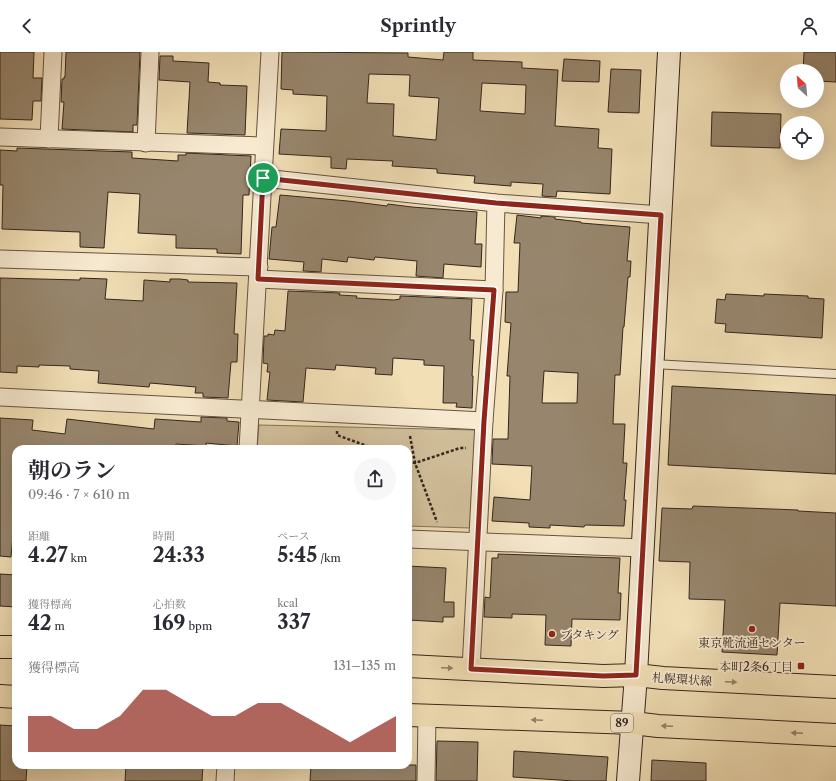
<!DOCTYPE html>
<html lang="ja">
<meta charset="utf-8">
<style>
body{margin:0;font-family:"Libre Caslon Text","Noto Serif JP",serif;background:#f7f7f7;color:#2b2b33;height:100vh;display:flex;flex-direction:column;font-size:15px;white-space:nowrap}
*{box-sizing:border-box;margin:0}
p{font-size:13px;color:#7c7c81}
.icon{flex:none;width:22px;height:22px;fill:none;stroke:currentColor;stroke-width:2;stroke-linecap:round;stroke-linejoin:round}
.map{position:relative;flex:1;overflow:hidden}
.details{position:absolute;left:12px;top:393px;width:400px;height:324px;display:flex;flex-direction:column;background:#fff;border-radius:12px;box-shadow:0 4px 16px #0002}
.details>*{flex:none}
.needle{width:26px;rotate:334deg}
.controls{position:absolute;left:780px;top:12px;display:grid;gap:8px}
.controls a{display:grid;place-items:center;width:44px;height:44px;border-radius:50%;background:#fff;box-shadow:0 4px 16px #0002;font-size:20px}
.pin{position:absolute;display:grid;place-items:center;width:34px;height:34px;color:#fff;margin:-17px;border:2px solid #fff;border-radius:50%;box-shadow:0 1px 4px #0007}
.round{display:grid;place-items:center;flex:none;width:42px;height:42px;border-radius:21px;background:#f7f7f7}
.overview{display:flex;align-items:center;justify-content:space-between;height:68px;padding:0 16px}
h1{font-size:22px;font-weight:700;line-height:30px}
.figures{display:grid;grid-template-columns:repeat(3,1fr);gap:6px;height:68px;padding:4px 16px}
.figures div{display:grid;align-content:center}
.figures b{font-size:20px;font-weight:700}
.figures small{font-size:11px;font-weight:400}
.figures p{font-size:11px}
.chart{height:112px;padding:8px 16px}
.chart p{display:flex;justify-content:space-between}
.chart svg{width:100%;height:72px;margin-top:4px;fill:#8f2418;opacity:.7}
header{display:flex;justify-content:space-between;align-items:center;height:52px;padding:0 16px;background:#fff;font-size:18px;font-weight:700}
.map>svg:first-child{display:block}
</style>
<header><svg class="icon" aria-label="back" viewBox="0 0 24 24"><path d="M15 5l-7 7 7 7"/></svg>Sprintly<svg class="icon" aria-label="person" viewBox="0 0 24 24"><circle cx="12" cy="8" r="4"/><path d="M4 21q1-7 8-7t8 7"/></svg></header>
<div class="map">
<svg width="836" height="729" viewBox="0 0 836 729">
<rect width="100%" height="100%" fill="#f2dfb6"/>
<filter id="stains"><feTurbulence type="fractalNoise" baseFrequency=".005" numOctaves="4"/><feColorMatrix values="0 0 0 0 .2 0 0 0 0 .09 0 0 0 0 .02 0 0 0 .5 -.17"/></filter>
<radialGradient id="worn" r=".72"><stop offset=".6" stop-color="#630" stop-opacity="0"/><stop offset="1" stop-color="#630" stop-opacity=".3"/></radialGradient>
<polygon fill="#d2c09c" stroke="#84735c" points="259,373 475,378 470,476 408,474 408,397 257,397"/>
<g fill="#97866d" stroke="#35261d" fill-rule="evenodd">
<polygon points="0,0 34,0 33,26 42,26 41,49 33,49 32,68 0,67"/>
<polygon points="66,0 140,0 137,73 133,73 133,80 62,77 64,50 61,50 62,27 64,27 64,25 65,25"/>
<path d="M 282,0 L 408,1 L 408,5 L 443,8 L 444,0 L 473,0 L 473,8 L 522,10 L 522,16 L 558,18 L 555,74 L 599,77 L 598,96 L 612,97 L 610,142 L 557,139 L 556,145 L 542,144 L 543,132 L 511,130 L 511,134 L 474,131 L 475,124 L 437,121 L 437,117 L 392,114 L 393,109 L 347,107 L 346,117 L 331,116 L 331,105 L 279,102 L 281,77 L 326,79 L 327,44 L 293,42 L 293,38 L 281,37 ZM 369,22 L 410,23 L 409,44 L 439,46 L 436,88 L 393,84 L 394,52 L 367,51 ZM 482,31 L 526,33 L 525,62 L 480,59 Z"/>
<polygon points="804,0 836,0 836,30 817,29 817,19 803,19"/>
<polygon points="160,4 173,4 173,9 209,11 208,30 220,31 220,33 247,34 245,83 187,81 190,30 159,28"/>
<polygon points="564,7 600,9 599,30 562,29"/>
<polygon points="611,17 641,18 639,61 608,60"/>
<polygon points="712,60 781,62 780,96 711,94"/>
<polygon points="17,96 132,100 132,106 178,109 178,103 186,103 186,101 251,104 249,143 243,143 241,202 217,201 217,197 176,196 176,183 138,181 140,142 108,140 104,196 80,195 80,180 2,177 3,133 0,133 0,98 17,99"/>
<polygon points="280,143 348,149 387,154 388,152 412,155 477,160 475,192 482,192 481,215 444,212 443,226 416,224 417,209 375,205 374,208 348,205 347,210 322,207 321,220 303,219 304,210 269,207 272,175 276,175"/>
<path d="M 517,163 L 541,166 L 541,164 L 555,165 L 555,167 L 581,170 L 581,171 L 630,175 L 627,209 L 631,209 L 630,225 L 628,225 L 624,275 L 623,275 L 620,323 L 615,323 L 613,372 L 625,372 L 623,411 L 627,411 L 624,448 L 626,448 L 624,474 L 585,473 L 584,475 L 550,473 L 550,476 L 529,475 L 529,471 L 492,469 L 494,445 L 530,448 L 532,414 L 492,412 L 493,387 L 508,387 L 510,324 L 507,324 L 511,271 L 505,270 L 506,240 L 518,240 L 520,191 L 514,191 ZM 544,319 L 578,321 L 577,351 L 542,351 Z"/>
<polygon points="0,226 80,228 80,226 107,227 105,247 143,249 144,228 170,230 170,227 180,227 188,228 188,230 237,231 234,282 238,282 237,310 231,310 228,346 203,345 203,341 195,341 196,335 150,331 149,335 98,331 99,319 70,317 70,314 39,313 39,315 17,314 17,321 0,320"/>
<polygon points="288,239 340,241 339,243 357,244 356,246 394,248 400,247 400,244 472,247 470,288 474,288 472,324 473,324 472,356 456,355 457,351 443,351 444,314 424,313 424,308 393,306 392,323 375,322 376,316 336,313 335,318 306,316 303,350 267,348 270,320 267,320 268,312 263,311 264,284 268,284 268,282 274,283 275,278 285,279"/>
<polygon points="726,242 764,244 764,242 808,244 808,246 824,247 822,286 725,280 726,272 715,271 717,247 725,248"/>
<polygon points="672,334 836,343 836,422 668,413"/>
<polygon points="201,365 227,366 227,369 239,370 237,394 206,391 206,394 176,392 175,397 16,397 16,452 11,505 0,504 0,366 33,368 32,378 65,382 67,367 154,377 155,367 201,370"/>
<polygon points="693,454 798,458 798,459 836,461 836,554 780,551 777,603 722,600 725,548 689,547 690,510 659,509 662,456 692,457"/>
<polygon points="498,502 620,506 618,541 621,541 620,568 572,567 571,594 545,593 546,563 512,562 512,566 484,565 485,545 490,546 492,506 498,506"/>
<polygon points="408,514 446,516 444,550 454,550 454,565 443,565 443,570 408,568"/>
<polygon points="0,522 16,523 16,555 0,554"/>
<polygon points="0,673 16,674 16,713 27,713 26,729 0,729"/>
<polygon points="437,689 478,690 477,729 436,729"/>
<polygon points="514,699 608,705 606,729 574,729 513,725"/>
<polygon points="652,708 706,711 706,729 651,729"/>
<polygon points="126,713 203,713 202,729 125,729"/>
<polygon points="311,713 416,713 416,729 310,729"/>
</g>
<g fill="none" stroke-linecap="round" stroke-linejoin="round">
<defs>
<polyline id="lane" points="653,312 836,322"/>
<g id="street">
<polyline points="0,85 264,94"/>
<polyline points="49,87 53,0"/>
<polyline points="146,91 150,0"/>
<polyline points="263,126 496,151 661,163"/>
<polyline points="0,207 259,215"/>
<polyline points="258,227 494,238"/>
<polyline points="0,345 484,369"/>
<polyline points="248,397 270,0"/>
<polyline points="408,487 643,496"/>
<polyline points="471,617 484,369 494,238 496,151"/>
<polyline points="225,729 226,713"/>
<polyline points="426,729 427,663"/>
</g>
<polyline id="secondary" points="628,729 636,623 669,0"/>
<g id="primary">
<polyline points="0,595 16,595"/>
<polyline points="408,614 603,624 636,623 663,626 836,635"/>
<polyline points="0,644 16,645"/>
<polyline points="408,663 633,671 658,674 836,683"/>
</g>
</defs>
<use href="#lane" stroke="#645443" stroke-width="10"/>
<use href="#street" stroke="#645443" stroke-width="19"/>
<use href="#secondary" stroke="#35261d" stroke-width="24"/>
<use href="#primary" stroke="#35261d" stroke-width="24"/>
<g stroke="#35261d" stroke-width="2.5" stroke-dasharray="3 2" stroke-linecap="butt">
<polyline points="337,379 337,383 375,397"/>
<polyline points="410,384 415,411 437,470"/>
<polyline points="408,409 415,411 460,396 466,396"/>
</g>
<use href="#lane" stroke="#f7ead0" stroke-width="8"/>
<use href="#street" stroke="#f7ead0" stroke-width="17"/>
<use href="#secondary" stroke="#f7ead0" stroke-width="22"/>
<use href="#primary" stroke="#f2dfb6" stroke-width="22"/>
</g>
<defs><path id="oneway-solid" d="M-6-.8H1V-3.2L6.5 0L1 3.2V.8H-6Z"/></defs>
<g fill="#94826a">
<use href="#oneway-solid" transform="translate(447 616) rotate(3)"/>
<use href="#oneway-solid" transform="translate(731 630) rotate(3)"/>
<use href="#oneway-solid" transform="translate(537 668) rotate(-178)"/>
<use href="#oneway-solid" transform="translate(667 674) rotate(-177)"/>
<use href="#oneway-solid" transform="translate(797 681) rotate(-177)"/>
</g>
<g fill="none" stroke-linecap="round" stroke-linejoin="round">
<defs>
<polygon id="route" points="263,126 496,151 661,163 636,623 603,624 471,617 484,369 494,238 258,227"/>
</defs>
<use href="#route" stroke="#fff" stroke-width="8"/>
<use href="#route" stroke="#8f2418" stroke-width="5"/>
</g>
<g fill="#8f2418" stroke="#f7ead0" stroke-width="1.5">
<circle cx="752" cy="577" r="4"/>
<circle cx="552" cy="582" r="4"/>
<rect x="797" y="610" width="8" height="8" rx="2"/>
</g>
<g text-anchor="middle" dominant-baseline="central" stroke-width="3.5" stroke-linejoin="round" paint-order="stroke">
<rect fill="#f7ead0" stroke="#6f6153" stroke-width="1" x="611" y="662" width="22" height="18" rx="3"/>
<g font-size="11" font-weight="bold" fill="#35261d">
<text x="622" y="671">89</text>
</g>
<g font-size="12" fill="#35261d" stroke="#f7ead0" text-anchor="start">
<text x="560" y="582">ブタキング</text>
<text x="752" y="590" text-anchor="middle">東京靴流通センター</text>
<text x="793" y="614" text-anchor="end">本町2条6丁目</text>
</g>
<g font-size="12" fill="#35261d" stroke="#f7ead0">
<text transform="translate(682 627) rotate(4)">札幌環状線</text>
</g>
</g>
<rect width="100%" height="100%" filter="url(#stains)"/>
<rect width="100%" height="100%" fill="url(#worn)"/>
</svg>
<div class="controls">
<a><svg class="needle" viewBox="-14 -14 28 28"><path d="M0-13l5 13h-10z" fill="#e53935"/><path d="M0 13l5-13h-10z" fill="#7c7c81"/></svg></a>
<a><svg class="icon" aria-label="locate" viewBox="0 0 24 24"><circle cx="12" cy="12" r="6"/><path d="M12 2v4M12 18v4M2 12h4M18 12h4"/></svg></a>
</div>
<div class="pin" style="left:263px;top:126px;background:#1e9e55"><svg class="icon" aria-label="arrive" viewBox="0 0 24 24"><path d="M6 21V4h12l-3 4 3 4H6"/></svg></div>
<section class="details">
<div class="overview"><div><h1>朝のラン</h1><p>09:46 · 7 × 610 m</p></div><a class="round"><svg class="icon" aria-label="share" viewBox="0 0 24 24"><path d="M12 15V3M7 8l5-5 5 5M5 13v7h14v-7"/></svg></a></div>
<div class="figures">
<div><p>距離</p><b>4.27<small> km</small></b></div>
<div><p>時間</p><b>24:33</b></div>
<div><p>ペース</p><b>5:45<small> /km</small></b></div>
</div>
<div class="figures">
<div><p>獲得標高</p><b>42<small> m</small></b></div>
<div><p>心拍数</p><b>169<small> bpm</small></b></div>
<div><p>kcal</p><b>337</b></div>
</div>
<div class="chart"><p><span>獲得標高</span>131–135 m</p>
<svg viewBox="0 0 160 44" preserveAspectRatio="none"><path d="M0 44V22L10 22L20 30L30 30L40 22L50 6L60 6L70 14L80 22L90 22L100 14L110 14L120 22L130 30L140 38L150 30L160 22V44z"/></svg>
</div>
</section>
</div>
